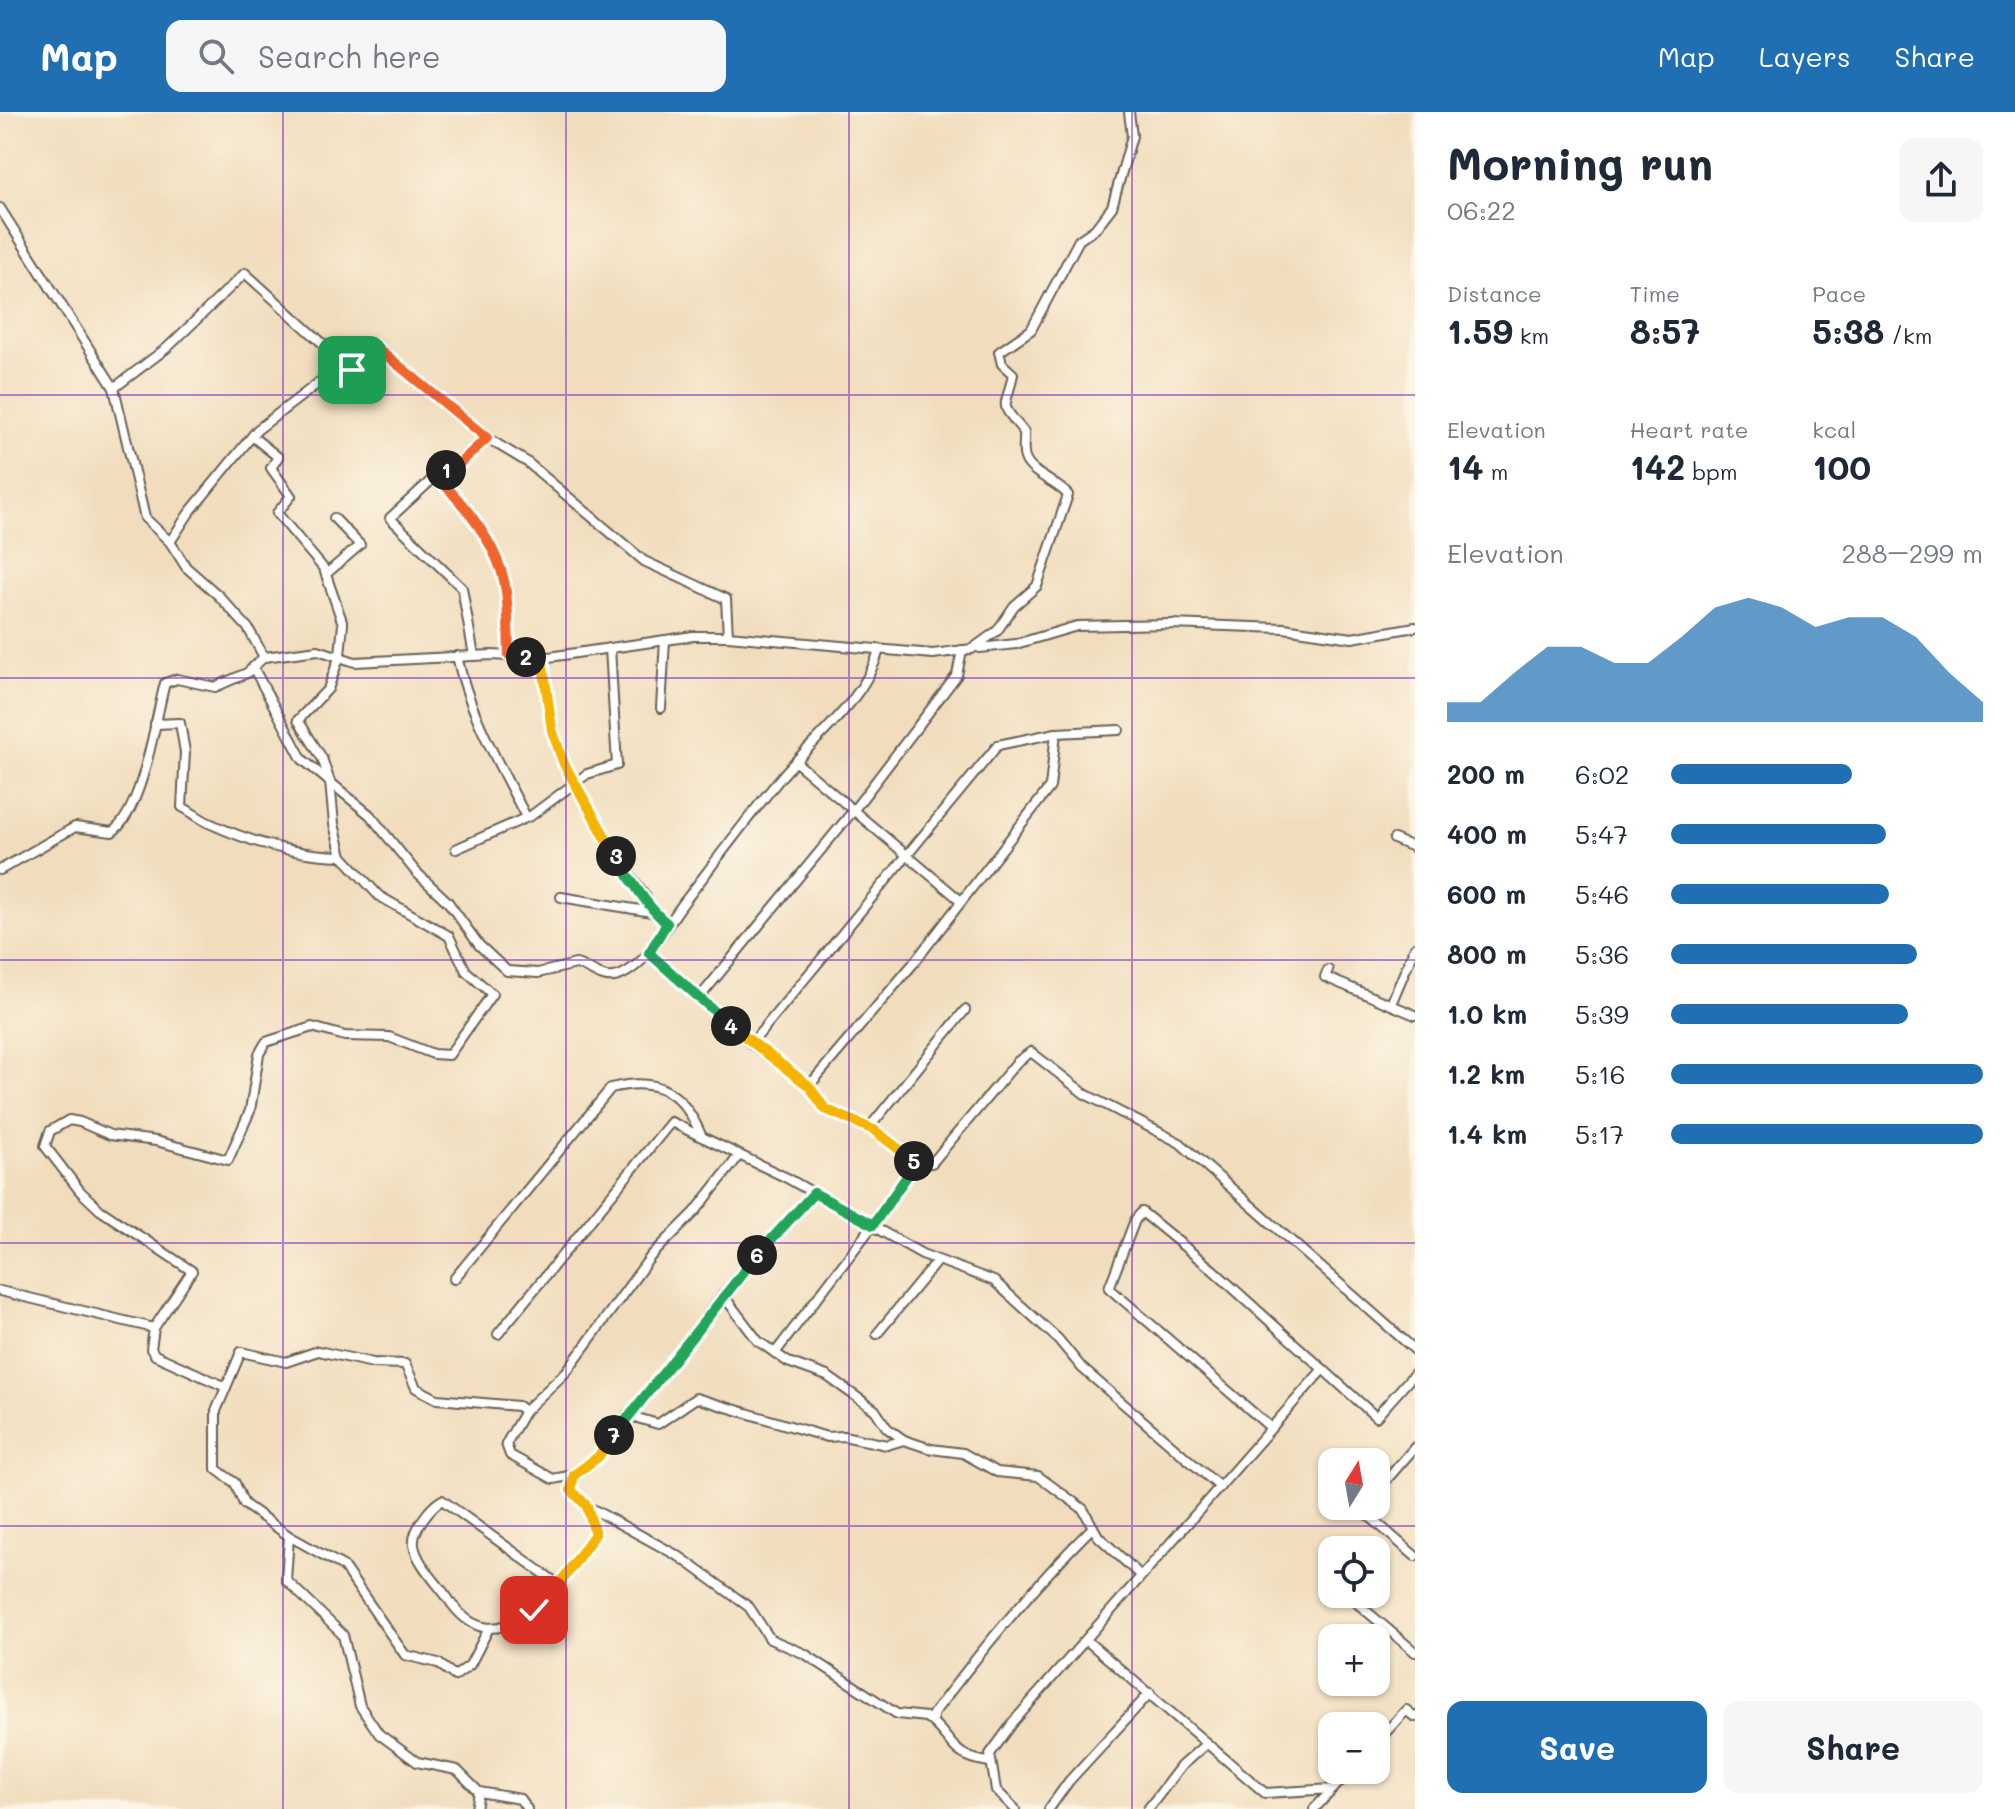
<!DOCTYPE html>
<meta charset="utf-8">
<style>
body{margin:0;font-family:Mali,sans-serif;background:#f6f6f7;color:#1f2937;height:100vh;display:flex;flex-direction:column;font-size:30px;white-space:nowrap}
*{box-sizing:border-box;margin:0}
p{font-size:26px;color:#747a83}
.icon{flex:none;width:44px;height:44px;fill:none;stroke:currentColor;stroke-width:2;stroke-linecap:round;stroke-linejoin:round}
.map{position:relative;flex:1;overflow:hidden}
.details{display:flex;flex-direction:column;background:#fff;width:600px}
.details>*{flex:none}
.needle{width:52px;rotate:11deg}
.buttons{position:absolute;left:1318px;top:1336px;display:grid;gap:16px}
.buttons a{display:grid;place-items:center;width:72px;height:72px;border-radius:16px;background:#fff;box-shadow:0 2px 6px #0004;font-size:40px}
.pin{position:absolute;display:grid;place-items:center;width:68px;height:68px;color:#fff;margin:-34px;border-radius:16px;box-shadow:0 4px 12px #0006}
.km{position:absolute;width:40px;height:40px;margin:-20px;border-radius:50%;background:#222;color:#fff;font-size:22px;line-height:40px;text-align:center}
.round{display:grid;place-items:center;flex:none;width:84px;height:84px;border-radius:16px;background:#f6f6f7}
.head{display:flex;align-items:center;justify-content:space-between;height:136px;padding:0 32px}
h1{font-size:44px;font-weight:700;line-height:60px}
.metrics{display:grid;grid-template-columns:repeat(3,1fr);gap:12px;height:136px;padding:8px 32px}
.metrics div{display:grid;align-content:center}
.metrics b{font-size:34px;font-weight:700}
.metrics small{font-size:22px;font-weight:400}
.metrics p{font-size:22px}
.chart{height:224px;padding:16px 32px}
.chart p{display:flex;justify-content:space-between}
.chart svg{width:100%;height:144px;margin-top:8px;fill:#1f6fb2;opacity:.7}
.action{display:flex;gap:16px;margin-top:auto;padding:16px 32px}
.action a{flex:1;height:92px;border-radius:16px;background:#1f6fb2;color:#fff;font-size:32px;font-weight:700;line-height:92px;text-align:center}
.action a+a{background:#f6f6f7;color:#1f2937}
ul{padding:0 32px;list-style:none;font-size:26px}
li{display:grid;grid-template-columns:128px 96px 1fr;align-items:center;height:60px}
li i{height:20px;border-radius:10px;background:#1f6fb2}
header{display:flex;align-items:center;gap:48px;box-sizing:border-box;height:112px;padding:0 40px;background:#1f6fb2;color:#fff}
header strong{font-size:38px}
nav{display:flex;gap:44px;margin-inline-start:auto;font-size:28px}
.search{width:560px;height:72px;background:#f6f6f7;display:flex;align-items:center;gap:20px;box-sizing:border-box;padding:0 28px;border-radius:16px;color:#747a83;font-size:30px}
main{display:flex;flex:1;min-height:0}
.map>svg:first-child{display:block}
</style>
<header>
<strong>Map</strong>
<div class="search"><svg class="icon" aria-label="search" viewBox="0 0 24 24"><circle cx="10" cy="10" r="6"/><path d="M15 15l6 6"/></svg>Search here</div>
<nav><a>Map</a><a>Layers</a><a>Share</a></nav>
</header>
<main>
<div class="map">
<svg width="1415" height="1697" viewBox="0 0 1415 1697">
<rect width="100%" height="100%" fill="#fcf5e5"/>
<filter id="ink" filterUnits="userSpaceOnUse"><feTurbulence type="fractalNoise" baseFrequency=".0125" numOctaves="2"/><feDisplacementMap in="SourceGraphic" scale="16" xChannelSelector="R" yChannelSelector="G"/><feConvolveMatrix kernelMatrix="1 2 1 2 8 2 1 2 1" color-interpolation-filters="sRGB"/></filter>
<filter id="wash" filterUnits="userSpaceOnUse"><feTurbulence type="fractalNoise" baseFrequency=".006" numOctaves="4" result="noise"/><feDisplacementMap in="SourceGraphic" scale="32" xChannelSelector="R" yChannelSelector="G"/><feGaussianBlur stdDeviation="1.8" result="paint"/><feColorMatrix in="noise" values="0 0 0 0 0 0 0 0 0 0 0 0 0 0 0 0 0 1.4 0 .05"/><feComposite in="paint" operator="in"/></filter>
<g filter="url(#wash)">
<rect width="100%" height="100%" fill="#f1ddbd"/>
</g>
<g filter="url(#ink)">
<g fill="none" stroke-linecap="round" stroke-linejoin="round">
<defs>
<g id="street">
<polyline points="0,96 114,276 145,406 170,430 186,455 219,484 248,516 264,545"/>
<polyline points="114,276 168,235 245,161 352,258 375,234 487,326 527,350 644,449 726,487 728,524"/>
<path d="M 436,364 C 465,394 501,436 506,480 C 509,501 508,523 509,543"/>
<polyline points="170,430 189,401 257,318 343,252"/>
<polyline points="326,462 360,433 334,406"/>
<polyline points="980,536 1016,532 1077,514 1171,512 1284,516 1352,526 1415,515"/>
<path d="M 457,544 C 469,601 499,652 525,703"/>
<polyline points="474,544 462,476 390,406 436,364 459,352 487,326"/>
<polyline points="542,546 552,618 564,652 617,746 645,783 652,800"/>
<path d="M 253,555 L 302,647 L 370,703 L 416,760 L 448,790 L 479,833 L 507,859 L 538,861 L 576,852 C 592,856 603,871 621,863 C 650,850 666,813 685,789 C 717,747 749,704 783,663 C 816,625 865,588 879,538"/>
<polyline points="661,596 665,528"/>
<path d="M 155,612 L 180,611 L 185,640 L 182,695 C 192,700 200,707 209,711 C 250,730 297,743 342,744"/>
<polyline points="797,651 960,788"/>
<polyline points="1394,727 1415,736"/>
<polyline points="456,737 532,703 587,662 617,653 610,536"/>
<path d="M 0,758 L 75,715 L 112,720 C 143,699 155,608 165,571 L 177,567 L 215,575 L 247,561 L 264,545 L 318,538 L 355,550 L 492,543 L 542,546 L 693,524 L 728,524 L 933,542 L 972,537 L 997,519 L 1014,494 L 1037,474 L 1068,383 C 1058,370 1030,362 1025,346 C 1022,339 1025,328 1024,320 C 997,288 1006,299 1013,262 L 1002,252 L 999,240 L 1031,218 L 1079,128 L 1095,117 L 1112,95 L 1132,24 L 1129,0"/>
<polyline points="561,785 652,800 667,811"/>
<polyline points="649,841 751,932 809,974 825,997 874,1018 916,1051 932,1051 1017,950 1031,940 1085,982 1180,1031 1415,1238"/>
<polyline points="1328,858 1325,865 1415,903"/>
<polyline points="700,885 853,699 957,563 962,538"/>
<polyline points="1391,892 1415,835"/>
<polyline points="751,932 998,633 1056,621 1119,618"/>
<polyline points="809,974 913,852 1050,675 1056,621"/>
<polyline points="869,1016 965,898"/>
<polyline points="738,1045 695,1100 651,1144 566,1260 525,1299 506,1332 510,1343 553,1367 574,1363 598,1345 723,1183 814,1081"/>
<path d="M 454,1167 L 611,976 C 659,964 683,980 702,1025"/>
<polyline points="0,1179 154,1216"/>
<polyline points="723,1183 758,1229 788,1250 827,1264 875,1298 887,1316 904,1328"/>
<polyline points="498,1222 671,1010 787,1066 922,1142 994,1169 1058,1227 1082,1256 1220,1375"/>
<polyline points="877,1222 937,1149"/>
<polyline points="775,1241 873,1113 916,1051"/>
<polyline points="226,1275 155,1243 151,1237 154,1216 192,1159 100,1098 80,1079 45,1034 50,1019 69,1008 80,1010 110,1023 156,1029 228,1048 250,999 259,942 266,930 312,915 345,924 389,925 433,942 449,943 492,882 466,859 449,824 379,784 342,744 334,712 330,670 322,646 298,608 328,577 340,543 343,512 324,457 277,401 291,384 271,356 278,345 253,325"/>
<polyline points="525,1299 518,1294 437,1287 416,1276 405,1252 373,1251 318,1239 286,1250 241,1240 216,1299 216,1357 235,1371 244,1392 289,1424 286,1468 343,1523 360,1594 379,1622 417,1650 457,1658 479,1680 520,1687 527,1697"/>
<polyline points="627,1303 658,1312 696,1286 827,1325 843,1324 887,1333 904,1328 931,1337 963,1341 997,1360 1038,1364 1083,1397 1098,1424 1141,1464"/>
<polyline points="1271,1316 1109,1176 1135,1108 1142,1100 1213,1158 1376,1305 1415,1261"/>
<path d="M 574,1363 L 571,1378 L 587,1394 L 680,1445 L 749,1495 L 770,1527 L 805,1542 L 897,1602 L 926,1605 C 954,1625 947,1644 989,1650"/>
<polyline points="1376,1380 1415,1335"/>
<polyline points="1364,1394 1361,1397 1415,1444"/>
<polyline points="289,1424 343,1454 405,1543 438,1551 455,1564 470,1553 488,1518"/>
<path d="M 558,1472 L 442,1388 C 430,1395 412,1418 414,1433 C 416,1450 437,1471 447,1485 C 499,1566 562,1467 595,1422 L 587,1394"/>
<polyline points="1358,1492 1415,1540"/>
<polyline points="1086,1528 1265,1681 1333,1677"/>
<path d="M 933,1610 L 933,1602 C 983,1536 1034,1473 1093,1415"/>
<polyline points="1376,1631 1406,1598 1415,1605"/>
<polyline points="476,1697 479,1680"/>
<polyline points="1015,1697 996,1678 990,1642 1015,1608 1323,1257"/>
<polyline points="1049,1697 1069,1669 1150,1581"/>
<polyline points="1148,1697 1181,1654 1207,1631"/>
<polyline points="1314,1697 1351,1658"/>
</g>
</defs>
<use href="#street" stroke="#676054" stroke-width="12"/>
<use href="#street" stroke="#fff" stroke-width="8"/>
</g>
</g>
<g fill="none" stroke-linecap="round" stroke-linejoin="round" filter="url(#ink)">
<defs>
<polyline id="split-1" points="352,258 375,234 487,326 459,352 446,358"/>
<path id="split-2" d="M 446,358 L 436,364 C 466,394 501,436 506,480 C 509,501 508,523 509,543 L 526,545"/>
<polyline id="split-3" points="526,545 542,546 552,618 564,652 616,744"/>
<path id="split-4" d="M 616,744 C 628,764 650,799 667,811 L 649,841 L 731,914"/>
<polyline id="split-5" points="731,914 809,974 825,997 874,1018 914,1049"/>
<polyline id="split-6" points="757,1143 814,1081 873,1113 916,1051 914,1049"/>
<polyline id="split-7" points="614,1323 757,1143"/>
<polyline id="split-8" points="534,1498 556,1477 595,1422 587,1394 571,1378 574,1363 598,1345 614,1323"/>
</defs>
<use href="#split-1" stroke="#fff" stroke-width="16"/>
<use href="#split-2" stroke="#fff" stroke-width="16"/>
<use href="#split-3" stroke="#fff" stroke-width="16"/>
<use href="#split-4" stroke="#fff" stroke-width="16"/>
<use href="#split-5" stroke="#fff" stroke-width="16"/>
<use href="#split-6" stroke="#fff" stroke-width="16"/>
<use href="#split-7" stroke="#fff" stroke-width="16"/>
<use href="#split-8" stroke="#fff" stroke-width="16"/>
<use href="#split-1" stroke="#f0652b" stroke-width="10"/>
<use href="#split-2" stroke="#f0652b" stroke-width="10"/>
<use href="#split-3" stroke="#f5b400" stroke-width="10"/>
<use href="#split-4" stroke="#22a559" stroke-width="10"/>
<use href="#split-5" stroke="#f5b400" stroke-width="10"/>
<use href="#split-6" stroke="#22a559" stroke-width="10"/>
<use href="#split-7" stroke="#22a559" stroke-width="10"/>
<use href="#split-8" stroke="#f5b400" stroke-width="10"/>
</g>
<path fill="none" stroke="#7b2cbf" stroke-width="2" stroke-opacity="0.55" d="M 283,0 L 283,1697M 566,0 L 566,1697M 849,0 L 849,1697M 1132,0 L 1132,1697M 0,283 L 1415,283M 0,566 L 1415,566M 0,848 L 1415,848M 0,1131 L 1415,1131M 0,1414 L 1415,1414"/>
</svg>
<div class="buttons">
<a><svg class="needle" viewBox="-14 -14 28 28"><path d="M0-13l5 13h-10z" fill="#e53935"/><path d="M0 13l5-13h-10z" fill="#747a83"/></svg></a>
<a><svg class="icon" aria-label="locate" viewBox="0 0 24 24"><circle cx="12" cy="12" r="6"/><path d="M12 2v4M12 18v4M2 12h4M18 12h4"/></svg></a>
<a>+</a>
<a>−</a>
</div>
<div class="pin" style="left:352px;top:258px;background:#1e9e55"><svg class="icon" aria-label="arrive" viewBox="0 0 24 24"><path d="M6 21V4h12l-3 4 3 4H6"/></svg></div>
<div class="pin" style="left:534px;top:1498px;background:#d93025"><svg class="icon" aria-label="check" viewBox="0 0 24 24"><path d="M5 12l5 5 9-10"/></svg></div>
<b class="km" style="left:446px;top:358px">1</b>
<b class="km" style="left:526px;top:545px">2</b>
<b class="km" style="left:616px;top:744px">3</b>
<b class="km" style="left:731px;top:914px">4</b>
<b class="km" style="left:914px;top:1049px">5</b>
<b class="km" style="left:757px;top:1143px">6</b>
<b class="km" style="left:614px;top:1323px">7</b>
</div>
<section class="details">
<div class="head"><div><h1>Morning run</h1><p>06:22</p></div><a class="round"><svg class="icon" aria-label="share" viewBox="0 0 24 24"><path d="M12 15V3M7 8l5-5 5 5M5 13v7h14v-7"/></svg></a></div>
<div class="metrics">
<div><p>Distance</p><b>1.59<small> km</small></b></div>
<div><p>Time</p><b>8:57</b></div>
<div><p>Pace</p><b>5:38<small> /km</small></b></div>
</div>
<div class="metrics">
<div><p>Elevation</p><b>14<small> m</small></b></div>
<div><p>Heart rate</p><b>142<small> bpm</small></b></div>
<div><p>kcal</p><b>100</b></div>
</div>
<div class="chart"><p><span>Elevation</span>288–299 m</p>
<svg viewBox="0 0 160 44" preserveAspectRatio="none"><path d="M0 44V38L10 38L20 29L30 21L40 21L50 26L60 26L70 18L80 9L90 6L100 9L110 15L120 12L130 12L140 18L150 29L160 38V44z"/></svg>
</div>
<ul>
<li><b>200 m</b>6:02<i style="width:58%"></i></li>
<li><b>400 m</b>5:47<i style="width:69%"></i></li>
<li><b>600 m</b>5:46<i style="width:70%"></i></li>
<li><b>800 m</b>5:36<i style="width:79%"></i></li>
<li><b>1.0 km</b>5:39<i style="width:76%"></i></li>
<li><b>1.2 km</b>5:16<i style="width:100%"></i></li>
<li><b>1.4 km</b>5:17<i style="width:100%"></i></li>
</ul>
<div class="action"><a>Save</a><a>Share</a></div>
</section>
</main>
